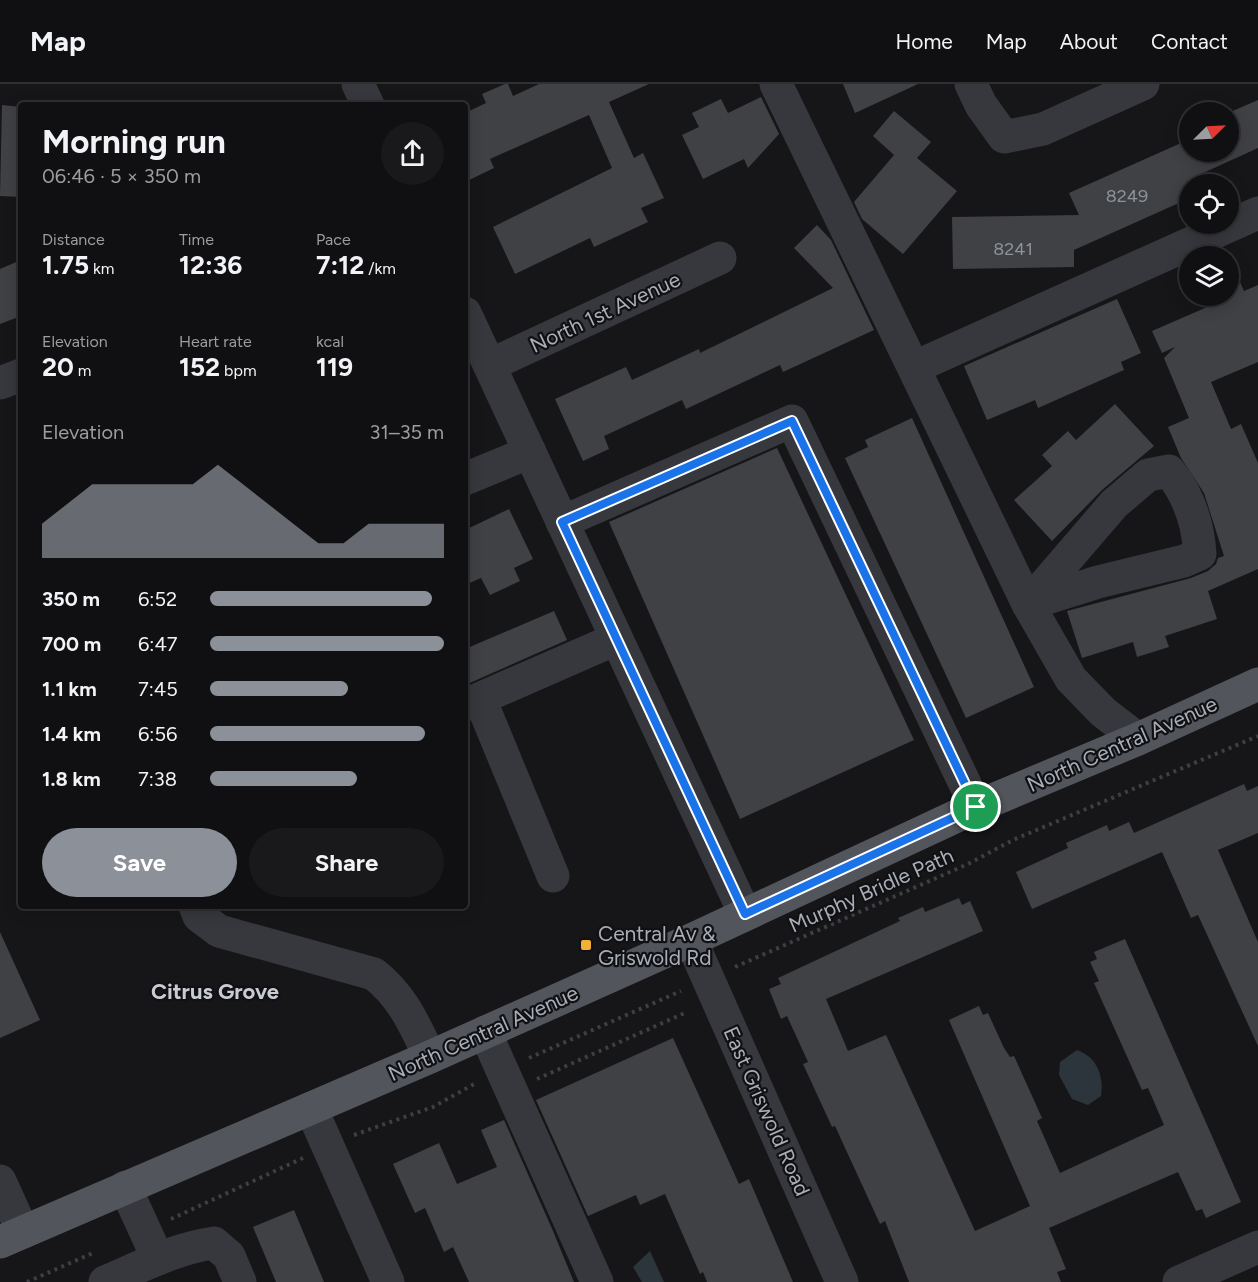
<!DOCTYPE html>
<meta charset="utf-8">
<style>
body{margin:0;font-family:Figtree,sans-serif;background:#19191b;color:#f1f3f6;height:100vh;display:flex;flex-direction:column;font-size:22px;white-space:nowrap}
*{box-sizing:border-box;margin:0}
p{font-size:20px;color:#9c9d9f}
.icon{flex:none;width:33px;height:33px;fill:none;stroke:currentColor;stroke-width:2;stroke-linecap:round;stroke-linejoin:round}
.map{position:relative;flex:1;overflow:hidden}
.sheet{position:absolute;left:18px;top:18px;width:450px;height:807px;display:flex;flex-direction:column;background:#101012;border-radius:6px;box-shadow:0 3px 15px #0003,0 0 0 2px #303032}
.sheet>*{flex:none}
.needle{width:39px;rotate:66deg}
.tools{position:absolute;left:1179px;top:18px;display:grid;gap:12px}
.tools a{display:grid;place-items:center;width:60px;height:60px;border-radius:50%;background:#101012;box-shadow:0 3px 15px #0003,0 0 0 2px #303032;font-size:30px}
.pin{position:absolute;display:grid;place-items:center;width:51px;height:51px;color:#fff;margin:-26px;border:3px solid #fff;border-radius:50%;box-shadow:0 2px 6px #0007}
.round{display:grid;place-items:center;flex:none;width:63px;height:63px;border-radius:32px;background:#19191b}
.head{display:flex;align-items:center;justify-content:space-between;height:102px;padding:0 24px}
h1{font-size:33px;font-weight:700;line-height:45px}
.metrics{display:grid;grid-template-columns:repeat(3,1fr);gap:9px;height:102px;padding:6px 24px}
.metrics div{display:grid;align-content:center}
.metrics b{font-size:26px;font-weight:700}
.metrics small{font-size:16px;font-weight:400}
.metrics p{font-size:16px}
.chart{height:168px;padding:12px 24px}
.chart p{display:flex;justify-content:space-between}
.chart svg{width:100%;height:108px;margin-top:6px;fill:#8c9099;opacity:.7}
.cta{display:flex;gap:12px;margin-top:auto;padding:12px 24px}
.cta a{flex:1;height:69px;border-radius:36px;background:#8c9099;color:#fff;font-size:24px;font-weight:700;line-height:69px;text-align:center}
.cta a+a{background:#19191b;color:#f1f3f6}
ul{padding:0 24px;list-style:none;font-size:20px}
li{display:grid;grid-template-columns:96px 72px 1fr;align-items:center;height:45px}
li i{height:15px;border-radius:8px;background:#8c9099}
header{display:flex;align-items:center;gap:36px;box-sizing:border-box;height:84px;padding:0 30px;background:#101012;border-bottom:2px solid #303032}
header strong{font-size:28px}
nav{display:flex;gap:33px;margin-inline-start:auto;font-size:21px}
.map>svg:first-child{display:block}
</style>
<header>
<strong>Map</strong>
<nav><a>Home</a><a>Map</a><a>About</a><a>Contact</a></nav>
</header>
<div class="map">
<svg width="1258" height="1198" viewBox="0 0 1258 1198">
<rect width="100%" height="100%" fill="#161618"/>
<g fill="#2c353c">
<path d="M 1077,966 C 1097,973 1104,992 1101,1012 L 1088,1021 L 1072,1015 L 1059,991 L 1060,978 Z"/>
<polygon points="650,1167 664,1198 642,1198 633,1183"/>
</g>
<g fill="#404145">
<polygon points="505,0 508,0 513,12 539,0 649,0 609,18 634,74 643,69 664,114 641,124 648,138 594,163 590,154 515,190 493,143 612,84 589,31 490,75 494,84 465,98 465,29 486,19 482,10"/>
<polygon points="843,0 918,0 855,29"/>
<polygon points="761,13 779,50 748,84 744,75 703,95 682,51 699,43 692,29 721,15 728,29"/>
<polygon points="1258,16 1258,64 1190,95 1190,114 1074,166 1074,183 953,185 952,133 1079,131 1069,109 1190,55 1190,68 1228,68 1228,29"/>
<polygon points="2,21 21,23 21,113 0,112"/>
<polygon points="894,27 931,58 917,74 957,107 903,170 862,135 854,118 894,71 873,52"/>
<polygon points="817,141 831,156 874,246 783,288 780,281 686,325 682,316 604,352 609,365 583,377 555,315 626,283 632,296 699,265 700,269 833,204 794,164"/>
<polygon points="1228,171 1244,207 1258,201 1258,278 1211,298 1231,345 1241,340 1258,379 1258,485 1208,507 1217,535 1165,552 1169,563 1137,573 1133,558 1082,574 1067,527 1191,494 1208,487 1216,480 1218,474 1224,472 1204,409 1181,374 1168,343 1189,334 1164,274 1175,263 1162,269 1152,247 1228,214"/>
<polygon points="21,176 21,232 0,240 0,185"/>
<polygon points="1117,215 1141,269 1121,278 1124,286 1038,324 1035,316 987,336 964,282"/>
<polygon points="1115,320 1154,362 1102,406 1052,457 1014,416 1052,382 1042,371 1068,347 1076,356"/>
<polygon points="912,334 1034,603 966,634 845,374 868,363 865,356"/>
<polygon points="777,364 914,656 740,735 609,438"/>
<polygon points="509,425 533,475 514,484 520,497 490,511 481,494 465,501 465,446"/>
<polygon points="554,527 567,556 465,601 465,565"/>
<polygon points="1244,700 1247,707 1258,702 1258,749 1218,766 1258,858 1258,962 1198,831 1191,834 1162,768 1032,825 1016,788 1068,764 1066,759 1107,741 1109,747 1129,738 1134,749"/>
<polygon points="959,814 962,821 970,817 983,847 826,915 848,967 886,951 975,1147 1030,1122 949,936 979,922 983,931 988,929 1004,964 1010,973 1014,972 1042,1034 1037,1037 1060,1089 1164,1041 1148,1004 1142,1006 1094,899 1099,897 1090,878 1097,875 1094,868 1125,855 1241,1118 1206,1134 1202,1125 1196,1127 1178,1088 1049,1144 1066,1185 1057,1188 1061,1198 909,1198 885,1137 880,1140 835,1042 832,1043 821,1019 803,980 808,978 787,932 781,935 769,905 781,900 778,894 900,837 898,834 923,823 925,828"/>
<polygon points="0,848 40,936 0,954"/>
<polygon points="673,954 739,1100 749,1095 793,1198 707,1198 703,1188 700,1190 665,1110 640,1121 636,1111 588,1132 536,1016"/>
<polygon points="504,1036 553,1147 574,1198 469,1198 453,1163 444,1168 425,1124 415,1129 393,1080 439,1059 457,1100 497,1083 481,1046"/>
<polygon points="294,1126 324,1198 276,1198 253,1143"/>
</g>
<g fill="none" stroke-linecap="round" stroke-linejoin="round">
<g stroke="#3d3f44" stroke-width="4" stroke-dasharray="3 4.5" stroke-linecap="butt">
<polyline points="735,883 968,780 1013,756 1258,652"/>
<polyline points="529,974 681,907"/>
<polyline points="537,995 687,928"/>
<polyline points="354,1051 433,1023 476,999"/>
<polyline points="171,1135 303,1074"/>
<polyline points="27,1198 93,1169"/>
</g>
<g stroke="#37383d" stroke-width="33">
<polyline points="358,0 368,21"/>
<polyline points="776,0 1028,520 1071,595 1103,628 1138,655"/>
<polyline points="971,0 981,21 1004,53 1043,45 1143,0"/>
<polyline points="465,229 745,830"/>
<polyline points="490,281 720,174"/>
<polyline points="915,283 1258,129"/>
<polyline points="0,299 21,291"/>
<path d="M 1169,387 C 1189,411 1198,440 1200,470 L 1184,477 L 1098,498 L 1028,520 L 1114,420 L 1148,391 Z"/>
<polyline points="465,395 530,368"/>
<polyline points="562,438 792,337 976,723"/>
<polyline points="480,615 553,792"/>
<polyline points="465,621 616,555"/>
<path d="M 195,822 L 199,832 L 219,847 L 374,890 C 403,913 414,940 430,973"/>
<polyline points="691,856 842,1198"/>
<polyline points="485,948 597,1198"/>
<polyline points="311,1024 388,1198"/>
<polyline points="0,1097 23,1148"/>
<polyline points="125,1103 158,1175"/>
<path d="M 105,1198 C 140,1183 176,1164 214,1159 L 229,1172 L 240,1198"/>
<polyline points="1179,1198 1258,1163"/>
</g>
<polyline stroke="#53555c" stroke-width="33" points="0,1158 430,973 691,856 976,723 1138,655 1258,600"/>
</g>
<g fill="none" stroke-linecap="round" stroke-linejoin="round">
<defs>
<polygon id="route" points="792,337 976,723 745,830 562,438"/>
</defs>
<use href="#route" stroke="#fff" stroke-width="12"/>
<use href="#route" stroke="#1a73e8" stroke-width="8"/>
</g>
<rect fill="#f2b134" stroke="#111113" stroke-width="2" x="580" y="855" width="12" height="12" rx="3"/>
<g text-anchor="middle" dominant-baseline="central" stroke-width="4.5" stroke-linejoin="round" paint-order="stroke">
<g font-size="18" fill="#8e929b">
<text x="1127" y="112">8249</text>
<text x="1013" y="165">8241</text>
</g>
<g font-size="21" fill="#a8adb8" stroke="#111113">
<text transform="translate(605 228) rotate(-25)">North 1st Avenue</text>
<text transform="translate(1122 660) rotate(-24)">North Central Avenue</text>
<text transform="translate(871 806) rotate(-24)">Murphy Bridle Path</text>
<text transform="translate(483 949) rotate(-24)">North Central Avenue</text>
<text transform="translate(767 1027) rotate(66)">East Griswold Road</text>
</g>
<g font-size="21" fill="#a8adb8" stroke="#111113" text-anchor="start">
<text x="598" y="849">Central Av &amp;<tspan x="598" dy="24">Griswold Rd</tspan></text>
</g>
<g font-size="22" font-weight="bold" fill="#c9ccd4" stroke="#111113">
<text x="215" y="907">Citrus Grove</text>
</g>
</g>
</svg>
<div class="tools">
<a><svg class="needle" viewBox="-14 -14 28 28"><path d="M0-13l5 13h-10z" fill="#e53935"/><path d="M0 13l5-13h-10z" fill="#9c9d9f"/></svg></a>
<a><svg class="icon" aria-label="locate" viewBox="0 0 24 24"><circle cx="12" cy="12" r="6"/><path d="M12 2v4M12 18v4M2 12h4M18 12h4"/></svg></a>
<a><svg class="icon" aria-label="layers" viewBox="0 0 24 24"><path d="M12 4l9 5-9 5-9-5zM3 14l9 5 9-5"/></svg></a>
</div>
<div class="pin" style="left:976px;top:723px;background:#1e9e55"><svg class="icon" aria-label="arrive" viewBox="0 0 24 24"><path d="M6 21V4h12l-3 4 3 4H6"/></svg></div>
<section class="sheet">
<div class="head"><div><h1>Morning run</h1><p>06:46 · 5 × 350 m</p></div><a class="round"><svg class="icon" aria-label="share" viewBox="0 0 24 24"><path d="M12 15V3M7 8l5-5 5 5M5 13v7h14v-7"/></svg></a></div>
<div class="metrics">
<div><p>Distance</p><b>1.75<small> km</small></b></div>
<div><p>Time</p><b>12:36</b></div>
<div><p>Pace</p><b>7:12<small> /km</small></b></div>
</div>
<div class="metrics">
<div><p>Elevation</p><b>20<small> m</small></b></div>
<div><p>Heart rate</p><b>152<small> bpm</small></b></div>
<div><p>kcal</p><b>119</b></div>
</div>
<div class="chart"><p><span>Elevation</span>31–35 m</p>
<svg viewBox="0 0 160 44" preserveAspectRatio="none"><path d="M0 44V30L10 22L20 14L30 14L40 14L50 14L60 14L70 6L80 14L90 22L100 30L110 38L120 38L130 30L140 30L150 30L160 30V44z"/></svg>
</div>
<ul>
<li><b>350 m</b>6:52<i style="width:95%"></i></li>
<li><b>700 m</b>6:47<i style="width:100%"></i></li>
<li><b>1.1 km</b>7:45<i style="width:59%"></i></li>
<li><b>1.4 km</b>6:56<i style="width:92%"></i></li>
<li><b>1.8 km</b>7:38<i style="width:63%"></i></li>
</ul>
<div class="cta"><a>Save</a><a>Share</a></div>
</section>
</div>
